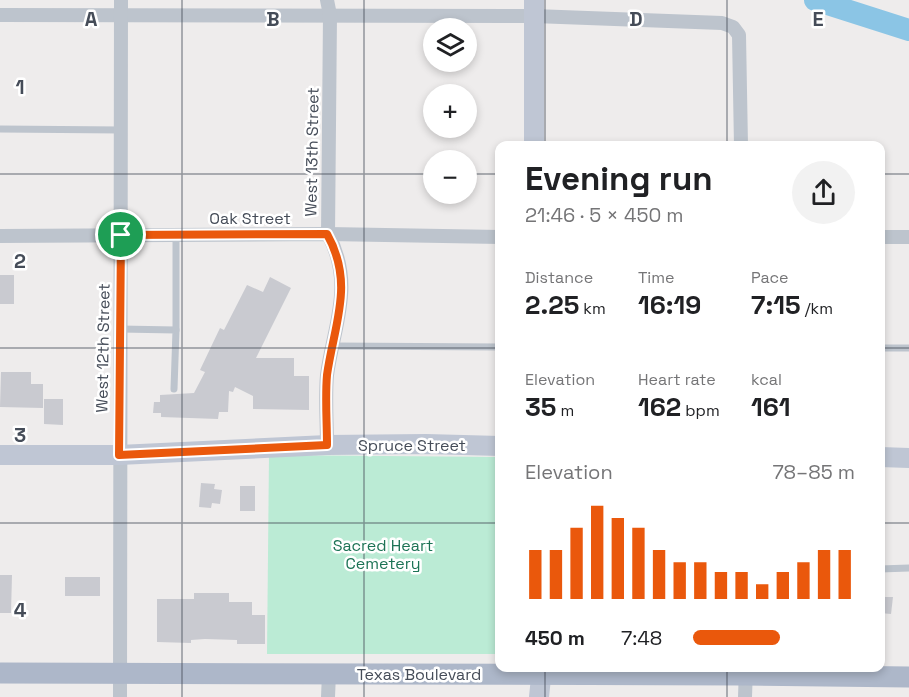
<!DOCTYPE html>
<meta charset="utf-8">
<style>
body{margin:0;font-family:"Space Grotesk",sans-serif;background:#f2f2f2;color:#202124;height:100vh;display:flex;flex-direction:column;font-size:22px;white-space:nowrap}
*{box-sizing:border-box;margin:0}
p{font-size:20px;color:#757577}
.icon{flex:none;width:33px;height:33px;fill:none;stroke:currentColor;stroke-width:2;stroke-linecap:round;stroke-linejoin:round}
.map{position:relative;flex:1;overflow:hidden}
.panel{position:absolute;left:495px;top:141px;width:390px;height:531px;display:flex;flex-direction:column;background:#fff;border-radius:12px;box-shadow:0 3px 9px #0003}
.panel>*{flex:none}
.fabs{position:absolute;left:423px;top:18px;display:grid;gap:12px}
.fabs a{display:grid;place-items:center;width:54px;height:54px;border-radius:50%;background:#fff;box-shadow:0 3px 9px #0003;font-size:30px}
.pin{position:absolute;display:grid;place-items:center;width:51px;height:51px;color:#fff;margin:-26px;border:3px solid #fff;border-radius:50%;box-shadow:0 2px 6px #0007}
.round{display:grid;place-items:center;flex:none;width:63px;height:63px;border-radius:32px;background:#f2f2f2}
.overview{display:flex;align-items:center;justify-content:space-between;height:102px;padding:0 30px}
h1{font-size:33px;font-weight:700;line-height:45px}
.figures{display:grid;grid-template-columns:repeat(3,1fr);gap:9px;height:102px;padding:6px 30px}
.figures div{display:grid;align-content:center}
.figures b{font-size:26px;font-weight:700}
.figures small{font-size:16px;font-weight:400}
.figures p{font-size:16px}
.chart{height:168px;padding:12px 30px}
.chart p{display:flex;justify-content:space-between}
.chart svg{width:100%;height:108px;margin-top:6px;stroke:#ea580c;stroke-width:6}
ul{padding:0 30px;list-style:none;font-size:20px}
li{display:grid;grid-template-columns:96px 72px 1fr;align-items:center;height:45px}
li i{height:15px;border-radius:8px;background:#ea580c}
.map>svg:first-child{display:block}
</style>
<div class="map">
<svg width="909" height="697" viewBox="0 0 909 697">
<rect width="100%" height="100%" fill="#eeecec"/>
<polygon fill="#bbebd5" points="269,455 499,457 499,654 267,654"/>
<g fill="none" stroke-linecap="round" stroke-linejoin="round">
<polyline stroke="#8bc5e5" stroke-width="22" points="815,0 909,30"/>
</g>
<g fill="#c9cad0">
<rect x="0" y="275" width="14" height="29"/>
<polygon points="270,277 291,288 256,358 294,358 294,376 309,376 309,410 253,409 253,396 235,387 233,392 229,391 228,412 219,412 218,419 161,417 161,413 153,413 154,402 160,402 160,395 194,393 205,372 200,370 220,328 224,330 247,285 263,292"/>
<polygon points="1,372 31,372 31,384 43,384 43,408 0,407"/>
<polygon points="44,399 63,399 63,425 44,424"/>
<polygon points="201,483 215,484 214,489 222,490 220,504 212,503 211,508 199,507"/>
<rect x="240" y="486" width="15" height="25"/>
<polygon points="0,575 12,575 11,613 0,613"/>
<rect x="65" y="577" width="35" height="19"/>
<polygon points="194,593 229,593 229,602 252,602 252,615 265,615 265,644 237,644 237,640 205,639 191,640 191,643 157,642 157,599 194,599"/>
<polygon points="880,597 893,597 891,614 880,613"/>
</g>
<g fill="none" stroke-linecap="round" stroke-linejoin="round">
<g stroke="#bdc4cd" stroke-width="7">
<polyline points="0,129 121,130"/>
<polyline points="120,329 176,330 174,389"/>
<polyline points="176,330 176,235"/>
<polyline points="334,346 500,347"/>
<polyline points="880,348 909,348"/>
<polyline points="880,569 909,568"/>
</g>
<g stroke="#bdc4cd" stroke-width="14">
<polyline points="0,15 534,16 722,23 733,27 739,35 741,146"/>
<polyline points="0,236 328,234 500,237"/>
<polyline points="880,237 909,237"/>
<path d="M 327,445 C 327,422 325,398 327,375 C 334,324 355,285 328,234 L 330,15 L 327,0"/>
<polyline points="120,697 121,0"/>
<polyline points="328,697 329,674"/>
<polyline points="745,697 746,668"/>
</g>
<g stroke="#bfc6d4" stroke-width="20">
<polyline points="534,0 534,146"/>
<polyline points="0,455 119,455 327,445 426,444 500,446"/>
<polyline points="880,457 909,458"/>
<polyline points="539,697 542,668"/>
</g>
<polyline stroke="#adb7c9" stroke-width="21" points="0,673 746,675 909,677"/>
</g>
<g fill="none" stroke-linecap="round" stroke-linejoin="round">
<defs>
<path id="route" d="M 327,234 C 355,284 334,324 327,375 C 325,398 327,422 327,445 L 119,455 L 121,235 Z"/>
</defs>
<use href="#route" stroke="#fff" stroke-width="12"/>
<use href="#route" stroke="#ea580c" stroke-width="8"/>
</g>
<path fill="none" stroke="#454c58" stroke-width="1.5" stroke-opacity="0.55" d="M 182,0 L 182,697M 364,0 L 364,697M 545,0 L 545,146M 727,0 L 727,146M 0,174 L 434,174M 466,174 L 500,174M 880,174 L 909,174M 0,348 L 500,348M 880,348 L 909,348M 0,523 L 500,523M 880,523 L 909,523M 545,668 L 545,697M 727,668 L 727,697"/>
<g text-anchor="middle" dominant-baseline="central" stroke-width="5" stroke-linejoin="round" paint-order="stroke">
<g font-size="16" fill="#454c58" stroke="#fff">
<text transform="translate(312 152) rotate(-89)">West 13th Street</text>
<text x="250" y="218">Oak Street</text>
<text transform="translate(103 348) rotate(-89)">West 12th Street</text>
<text x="412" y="445">Spruce Street</text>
<text x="419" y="674">Texas Boulevard</text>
</g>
<g font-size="16" fill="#1c7355" stroke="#fff">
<text x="383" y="545">Sacred Heart<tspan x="383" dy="18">Cemetery</tspan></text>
</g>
</g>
<g font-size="20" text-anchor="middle" font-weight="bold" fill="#454c58" stroke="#fff" stroke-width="5" stroke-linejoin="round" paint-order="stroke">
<text x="91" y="26">A</text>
<text x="273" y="26">B</text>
<text x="636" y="26">D</text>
<text x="818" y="26">E</text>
<text x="20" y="94">1</text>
<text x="20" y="268">2</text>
<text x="20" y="442">3</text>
<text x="20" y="617">4</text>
</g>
</svg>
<div class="fabs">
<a><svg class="icon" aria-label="layers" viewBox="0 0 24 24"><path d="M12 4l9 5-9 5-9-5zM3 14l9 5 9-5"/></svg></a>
<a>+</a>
<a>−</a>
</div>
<div class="pin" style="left:121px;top:235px;background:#1e9e55"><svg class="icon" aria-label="arrive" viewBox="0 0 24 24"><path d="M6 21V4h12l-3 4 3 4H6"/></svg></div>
<section class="panel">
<div class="overview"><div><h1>Evening run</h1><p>21:46 · 5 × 450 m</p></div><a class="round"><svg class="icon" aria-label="share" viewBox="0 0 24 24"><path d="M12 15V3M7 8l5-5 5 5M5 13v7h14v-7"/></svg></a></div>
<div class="figures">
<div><p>Distance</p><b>2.25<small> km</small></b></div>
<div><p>Time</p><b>16:19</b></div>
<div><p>Pace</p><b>7:15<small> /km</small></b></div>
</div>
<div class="figures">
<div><p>Elevation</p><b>35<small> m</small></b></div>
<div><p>Heart rate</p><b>162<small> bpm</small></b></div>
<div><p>kcal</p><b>161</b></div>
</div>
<div class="chart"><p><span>Elevation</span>78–85 m</p>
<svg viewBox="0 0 160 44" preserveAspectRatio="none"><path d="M5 44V24M15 44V24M25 44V15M35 44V6M45 44V11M55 44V15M65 44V24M75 44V29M85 44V29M95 44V33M105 44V33M115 44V38M125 44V33M135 44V29M145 44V24M155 44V24"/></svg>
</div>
<ul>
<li><b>450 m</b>7:48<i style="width:54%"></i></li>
</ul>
</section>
</div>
